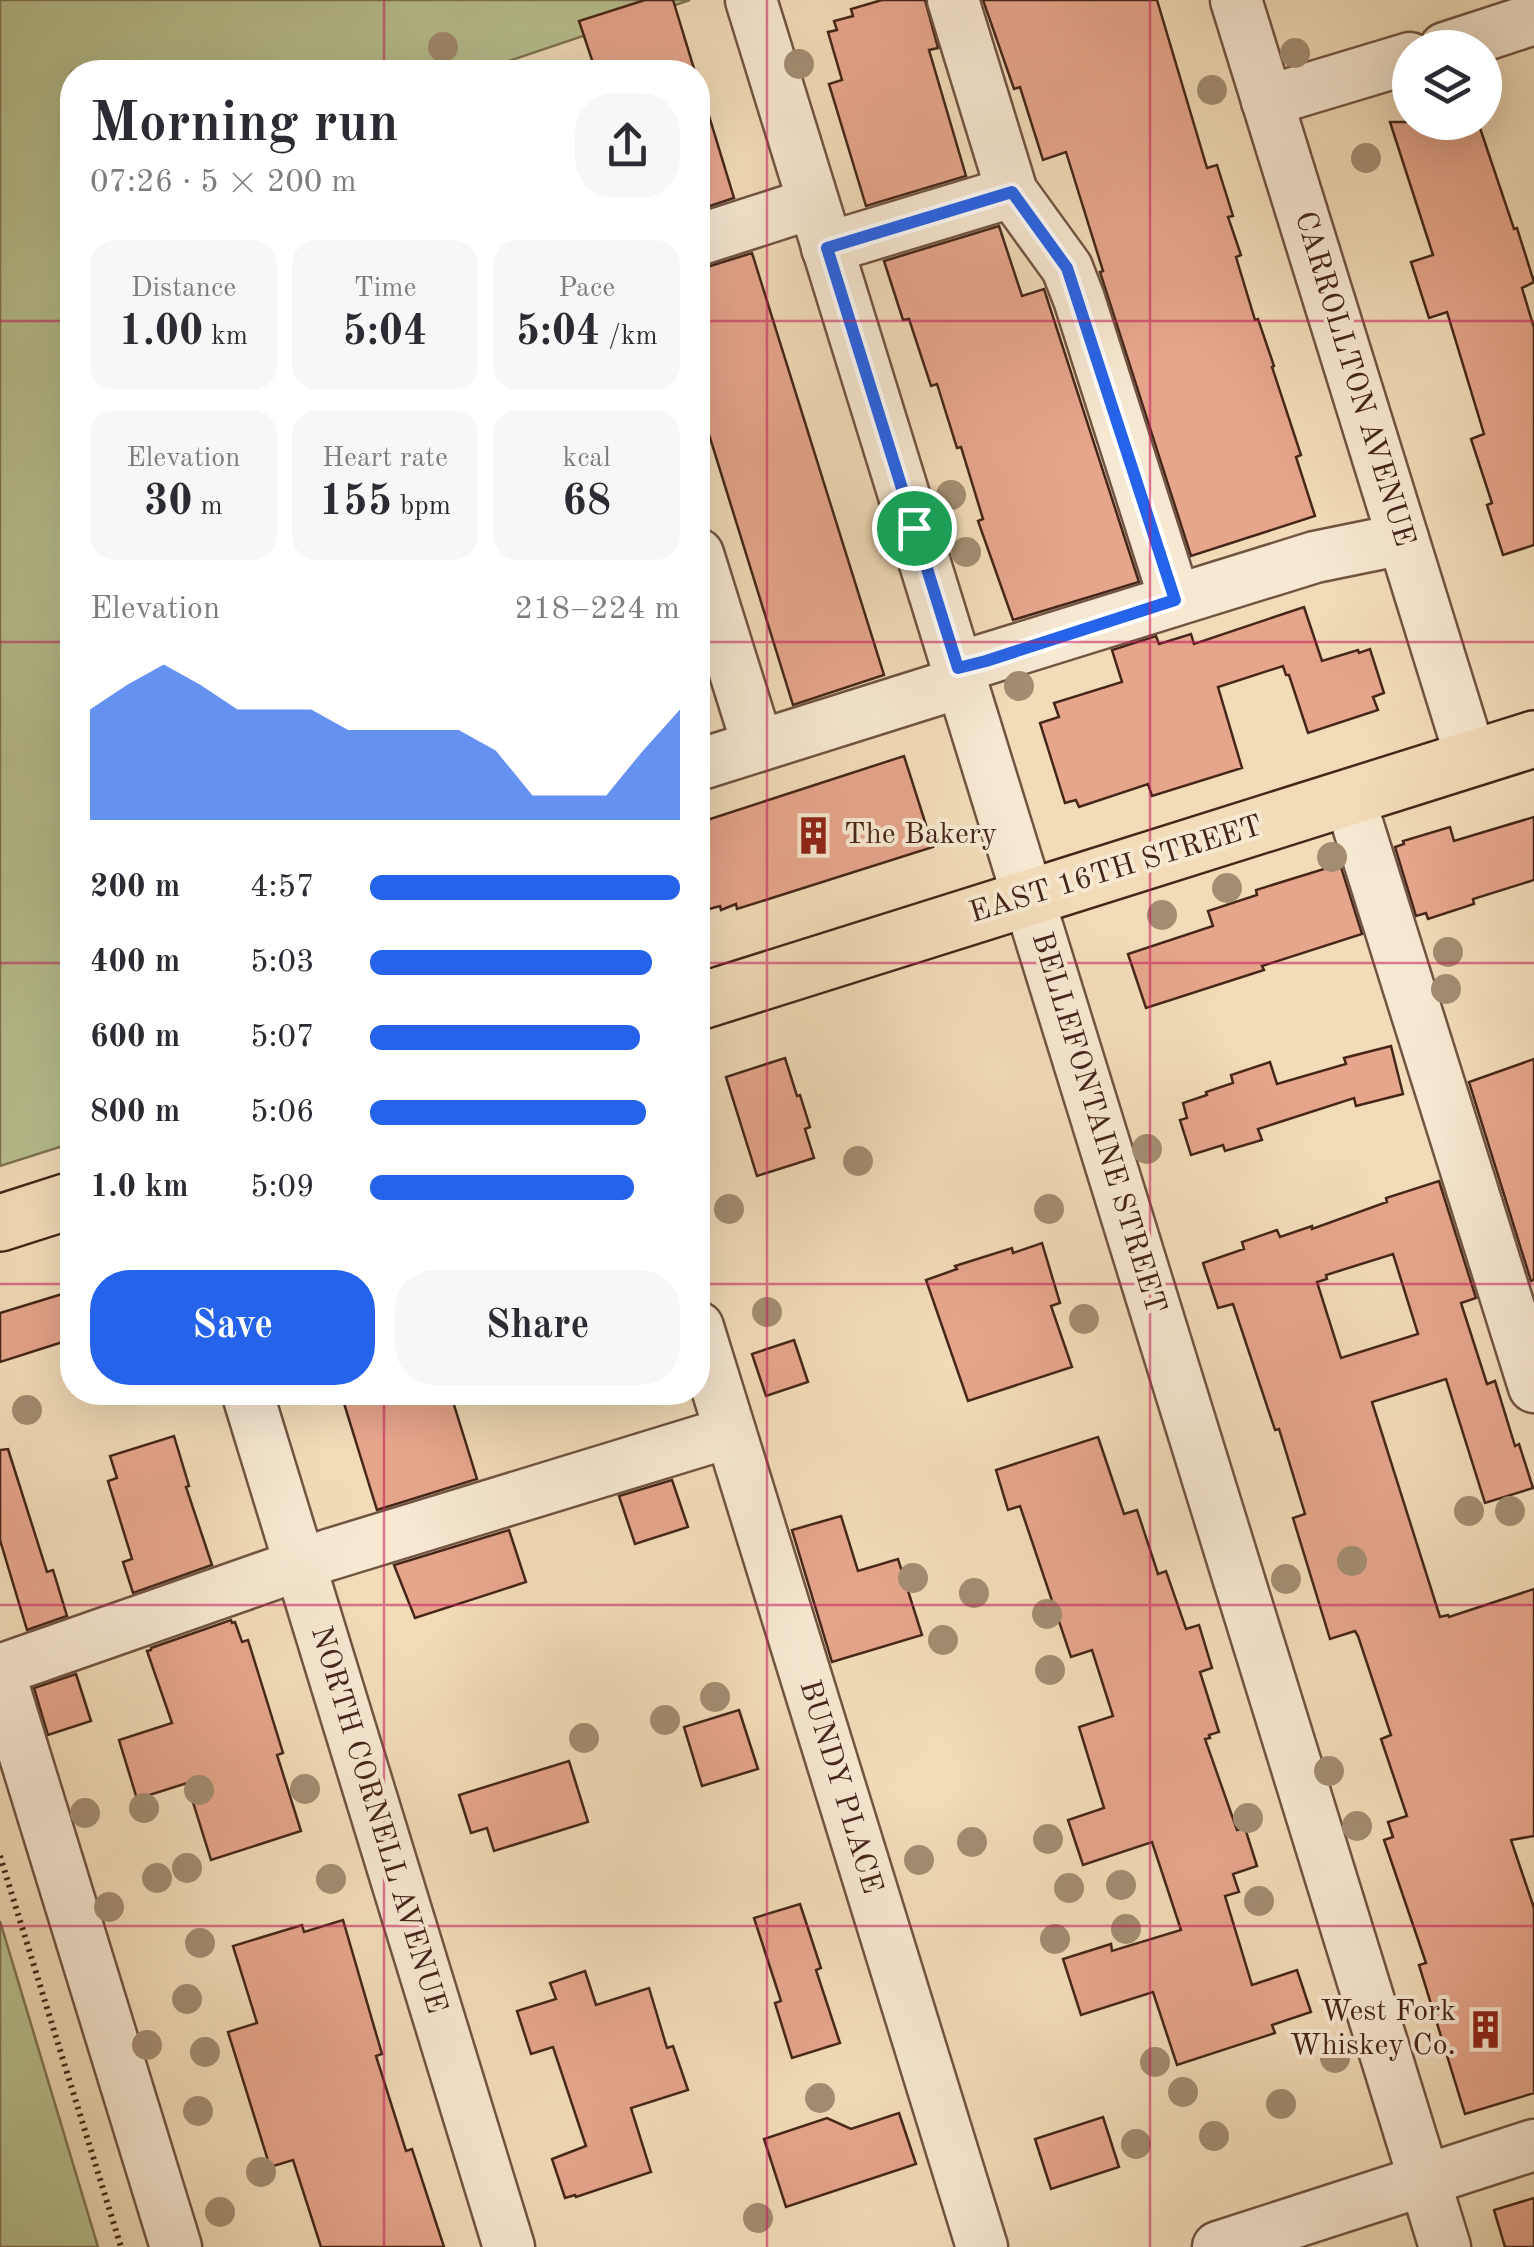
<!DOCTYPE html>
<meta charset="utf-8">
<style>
body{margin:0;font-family:"Old Standard TT",serif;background:#f7f7f7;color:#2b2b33;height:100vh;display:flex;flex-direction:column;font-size:38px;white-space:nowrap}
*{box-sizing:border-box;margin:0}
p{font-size:32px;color:#7c7c81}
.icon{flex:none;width:55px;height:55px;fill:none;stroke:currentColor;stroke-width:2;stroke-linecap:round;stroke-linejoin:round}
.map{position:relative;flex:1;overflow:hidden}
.panel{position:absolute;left:60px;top:60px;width:650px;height:1345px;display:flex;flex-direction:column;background:#fff;border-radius:40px;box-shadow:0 10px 40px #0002}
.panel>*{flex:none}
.fabs{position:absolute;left:1392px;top:30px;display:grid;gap:20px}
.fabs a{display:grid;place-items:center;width:110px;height:110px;border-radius:50%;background:#fff;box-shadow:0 10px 40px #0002;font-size:50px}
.pin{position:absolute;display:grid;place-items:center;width:85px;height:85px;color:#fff;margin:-42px;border:5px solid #fff;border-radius:50%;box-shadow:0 2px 10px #0007}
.round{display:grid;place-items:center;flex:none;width:105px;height:105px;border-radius:40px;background:#f7f7f7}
.headline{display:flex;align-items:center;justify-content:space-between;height:170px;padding:0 30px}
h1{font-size:55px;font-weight:600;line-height:75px}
.figures{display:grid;grid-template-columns:repeat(3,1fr);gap:15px;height:170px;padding:10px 30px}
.figures div{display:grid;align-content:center;border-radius:25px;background:#f7f7f7;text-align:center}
.figures b{font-size:42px;font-weight:600}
.figures small{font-size:28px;font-weight:400}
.figures p{font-size:28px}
.chart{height:280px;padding:20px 30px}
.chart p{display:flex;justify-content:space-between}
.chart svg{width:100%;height:180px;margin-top:10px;fill:#2563eb;opacity:.7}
.action{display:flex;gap:20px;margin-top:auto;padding:20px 30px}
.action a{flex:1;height:115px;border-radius:40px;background:#2563eb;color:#fff;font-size:40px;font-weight:600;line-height:115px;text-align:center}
.action a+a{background:#f7f7f7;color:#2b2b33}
ul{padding:0 30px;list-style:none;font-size:32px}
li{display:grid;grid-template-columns:160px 120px 1fr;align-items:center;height:75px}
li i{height:25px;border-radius:12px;background:#2563eb}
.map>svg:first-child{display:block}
</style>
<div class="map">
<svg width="1534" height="2247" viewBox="0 0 1534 2247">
<rect width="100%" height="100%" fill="#f2dcb8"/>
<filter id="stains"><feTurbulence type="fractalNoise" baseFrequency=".002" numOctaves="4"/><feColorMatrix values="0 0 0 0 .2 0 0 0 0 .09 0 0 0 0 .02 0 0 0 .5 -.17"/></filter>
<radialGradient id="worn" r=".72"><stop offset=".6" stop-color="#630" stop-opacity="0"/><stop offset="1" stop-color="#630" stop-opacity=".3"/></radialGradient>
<g fill="#b8c190" stroke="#7f7454" stroke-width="2.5">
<polygon points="0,0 690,0 476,72 72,72 72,1143 0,1166"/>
<polygon points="0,1921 98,2247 0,2247"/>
</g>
<g fill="#e6a68c" stroke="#462619" stroke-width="2.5" fill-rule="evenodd">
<polygon points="645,0 673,0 695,72 596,72 579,21"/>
<polygon points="882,0 925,0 938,48 929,50 966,176 866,206 829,84 842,80 828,32 837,30 834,21 853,16 851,9"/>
<polygon points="983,0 1157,0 1207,168 1217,165 1233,216 1228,217 1241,255 1236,257 1255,320 1258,319 1274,366 1272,367 1301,455 1296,457 1315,516 1191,556 1100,272 1103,271 1066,152 1043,160 1020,87 1014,89"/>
<polygon points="706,106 734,198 698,210 698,107"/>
<polygon points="1390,122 1478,122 1514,229 1517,228 1534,282 1522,288 1534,328 1534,545 1503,555 1487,505 1492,503 1471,439 1484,434 1447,312 1429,318 1411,262 1433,255"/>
<polygon points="999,226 1022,296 1044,289 1139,582 1013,620 978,521 983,519 961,447 957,448 937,384 931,386 909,319 903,320 884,261"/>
<polygon points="752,253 884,675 793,705 698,399 698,268 707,267"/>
<polygon points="1304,607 1322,661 1358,650 1359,653 1370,649 1384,693 1373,697 1378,710 1308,733 1289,675 1286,675 1283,666 1218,687 1242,768 1152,796 1148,784 1079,807 1076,800 1065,803 1040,723 1059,717 1054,703 1122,682 1112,650 1156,636 1159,644 1191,634 1194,644"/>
<polygon points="904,756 933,847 737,909 736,904 721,910 720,906 698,912 698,823"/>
<polygon points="1534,817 1534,880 1473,899 1474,904 1428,919 1426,913 1416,916 1395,847 1404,844 1403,841 1450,827 1454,841"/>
<polygon points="1340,864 1362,934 1262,966 1264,970 1146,1008 1128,954 1213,926 1208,911 1257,895 1256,890"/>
<polygon points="1391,1046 1403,1094 1356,1106 1354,1098 1258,1129 1262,1140 1225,1151 1223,1145 1191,1155 1180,1120 1187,1118 1183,1103 1207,1095 1206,1092 1233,1083 1231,1075 1270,1062 1277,1084 1346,1064 1344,1058"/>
<polygon points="785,1058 797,1096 800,1095 810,1127 805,1129 814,1158 757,1176 726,1077"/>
<polygon points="1534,1059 1534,1280 1531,1281 1469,1082"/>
<path d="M 1439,1181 L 1476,1298 L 1461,1303 L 1487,1384 L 1495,1381 L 1515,1446 L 1519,1444 L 1533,1488 L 1485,1503 L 1446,1379 L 1372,1402 L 1440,1617 L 1448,1615 L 1449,1617 L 1534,1589 L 1534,1836 L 1511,1840 L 1534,1908 L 1534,2093 L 1465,2114 L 1419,1965 L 1426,1963 L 1384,1840 L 1393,1837 L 1388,1822 L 1407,1816 L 1381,1739 L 1391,1735 L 1358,1636 L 1355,1631 L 1330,1639 L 1293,1518 L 1305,1514 L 1279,1429 L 1275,1430 L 1233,1304 L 1218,1308 L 1203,1263 L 1244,1249 L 1242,1242 L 1277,1230 L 1280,1237 L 1312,1226 L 1312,1229 L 1387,1202 L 1386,1198 ZM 1393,1254 L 1418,1334 L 1341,1358 L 1317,1282 L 1327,1279 L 1326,1275 Z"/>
<polygon points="1042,1243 1060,1303 1051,1306 1072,1367 968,1401 926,1280 957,1269 955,1266 1012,1248 1013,1253"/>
<polygon points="72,1291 72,1339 0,1362 0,1313"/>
<polygon points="794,1340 808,1382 766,1396 752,1354"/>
<polygon points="369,1392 450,1392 477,1479 377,1510 343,1400"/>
<polygon points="174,1436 189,1486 186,1487 212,1565 133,1593 123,1562 132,1559 108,1481 117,1478 110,1456"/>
<polygon points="1098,1437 1124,1514 1137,1510 1158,1574 1166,1571 1186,1629 1199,1625 1212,1668 1200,1672 1219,1732 1209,1735 1210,1738 1205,1739 1237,1830 1245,1828 1257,1866 1233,1874 1239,1892 1225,1896 1252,1985 1297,1970 1311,2012 1272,2025 1275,2033 1177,2065 1153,1992 1081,2015 1063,1959 1111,1944 1112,1951 1181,1930 1152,1842 1083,1865 1068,1820 1104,1808 1079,1727 1113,1716 1092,1650 1071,1657 1020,1506 1008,1510 996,1470"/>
<polygon points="8,1449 47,1572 53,1570 67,1616 27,1630 0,1540 0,1450"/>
<polygon points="672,1480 688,1527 635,1544 619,1496"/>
<polygon points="841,1516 858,1571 898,1559 922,1635 832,1662 792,1530"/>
<polygon points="509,1530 526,1582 415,1618 394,1565"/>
<polygon points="231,1620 232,1623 235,1622 242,1642 248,1640 283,1753 277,1755 301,1831 211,1860 187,1783 137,1799 119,1740 172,1723 147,1651 151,1650 151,1648"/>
<polygon points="76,1674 91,1721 48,1735 34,1688"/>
<polygon points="739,1710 758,1769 702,1786 684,1727"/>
<polygon points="569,1761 588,1822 494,1851 487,1828 471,1833 459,1795"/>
<polygon points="800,1904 821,1968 816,1970 840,2043 792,2058 775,2003 781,2001 754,1918"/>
<polygon points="343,1920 382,2054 376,2056 406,2151 412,2149 444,2247 321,2247 293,2160 270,2167 228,2032 257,2023 233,1946 302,1925 304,1932"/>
<polygon points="585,1971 596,2005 649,1988 667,2048 673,2046 688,2090 631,2108 651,2172 576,2197 575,2195 565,2198 552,2159 586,2146 553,2047 531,2054 517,2011 556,1999 550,1983"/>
<polygon points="899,2113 916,2164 786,2207 764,2139 827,2118 851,2129"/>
<polygon points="1103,2117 1119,2167 1051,2189 1035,2139"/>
<polygon points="1534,2198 1534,2247 1505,2247 1494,2210"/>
</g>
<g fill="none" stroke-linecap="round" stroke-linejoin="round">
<defs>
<g id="minor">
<polyline points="751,0 1445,2247"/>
<polyline points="953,0 1012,192 1067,268 1079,299 1175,600"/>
<polyline points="1236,0 1471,758"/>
<polyline points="1445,48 1534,19"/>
<polyline points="1267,101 1410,58"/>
<polyline points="698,240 813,203"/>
<polyline points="827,248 1012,192"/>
<polyline points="698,554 758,746"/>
<polyline points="957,668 1315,557 1403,539"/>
<polyline points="698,765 962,682"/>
<polyline points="1349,797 1534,1387"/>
<polyline points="698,1327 982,2247"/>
<polyline points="247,1392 509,2247"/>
<polyline points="0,1670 328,1555 730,1432"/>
<polyline points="0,1675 176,2247"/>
<polyline points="1218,2247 1534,2145"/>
</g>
<g id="major">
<polyline points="698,1002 1534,739"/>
<polyline points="0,1223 72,1200"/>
</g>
</defs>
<use href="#minor" stroke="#715441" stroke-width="55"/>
<use href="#major" stroke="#462619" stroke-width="60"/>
<polyline stroke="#462619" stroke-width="6" stroke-dasharray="2.5 5" stroke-linecap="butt" points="0,1856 121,2247"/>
<use href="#minor" stroke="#f7e8d1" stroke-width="50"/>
<use href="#major" stroke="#f2dcb8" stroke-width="55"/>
</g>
<g fill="#a38d71">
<circle cx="443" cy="47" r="15"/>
<circle cx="1295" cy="53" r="15"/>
<circle cx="799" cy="64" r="15"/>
<circle cx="1212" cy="90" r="15"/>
<circle cx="1366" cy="158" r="15"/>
<circle cx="951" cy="495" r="15"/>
<circle cx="966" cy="552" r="15"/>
<circle cx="1019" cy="686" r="15"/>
<circle cx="1332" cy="857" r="15"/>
<circle cx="1227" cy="888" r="15"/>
<circle cx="1162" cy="915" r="15"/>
<circle cx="1448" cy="952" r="15"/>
<circle cx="1446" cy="989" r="15"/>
<circle cx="1147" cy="1149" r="15"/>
<circle cx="858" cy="1161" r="15"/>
<circle cx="729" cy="1209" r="15"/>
<circle cx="1049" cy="1209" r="15"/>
<circle cx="767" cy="1312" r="15"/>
<circle cx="1084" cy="1319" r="15"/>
<circle cx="27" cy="1410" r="15"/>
<circle cx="1469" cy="1511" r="15"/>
<circle cx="1510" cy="1511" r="15"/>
<circle cx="1352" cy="1561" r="15"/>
<circle cx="913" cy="1578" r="15"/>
<circle cx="1286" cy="1579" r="15"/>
<circle cx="974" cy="1593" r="15"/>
<circle cx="1047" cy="1614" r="15"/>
<circle cx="943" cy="1640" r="15"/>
<circle cx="1050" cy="1670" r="15"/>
<circle cx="715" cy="1697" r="15"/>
<circle cx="665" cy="1720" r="15"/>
<circle cx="584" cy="1738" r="15"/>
<circle cx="1329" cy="1771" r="15"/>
<circle cx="305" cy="1789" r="15"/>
<circle cx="199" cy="1790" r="15"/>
<circle cx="144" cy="1808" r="15"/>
<circle cx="85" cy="1813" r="15"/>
<circle cx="1248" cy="1818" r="15"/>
<circle cx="1357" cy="1826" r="15"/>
<circle cx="1048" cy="1839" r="15"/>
<circle cx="972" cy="1842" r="15"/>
<circle cx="919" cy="1860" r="15"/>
<circle cx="187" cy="1868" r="15"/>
<circle cx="157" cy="1878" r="15"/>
<circle cx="331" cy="1879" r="15"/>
<circle cx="1121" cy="1885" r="15"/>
<circle cx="1069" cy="1888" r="15"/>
<circle cx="1259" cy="1901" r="15"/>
<circle cx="109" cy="1907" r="15"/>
<circle cx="1126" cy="1929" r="15"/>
<circle cx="1055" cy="1939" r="15"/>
<circle cx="200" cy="1943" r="15"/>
<circle cx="187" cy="1999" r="15"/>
<circle cx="147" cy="2045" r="15"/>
<circle cx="205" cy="2052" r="15"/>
<circle cx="1335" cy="2058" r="15"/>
<circle cx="1155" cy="2062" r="15"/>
<circle cx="1183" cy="2092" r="15"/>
<circle cx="820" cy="2098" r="15"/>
<circle cx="1281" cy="2104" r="15"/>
<circle cx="198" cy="2111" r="15"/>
<circle cx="1214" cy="2136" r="15"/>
<circle cx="1136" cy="2144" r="15"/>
<circle cx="261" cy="2172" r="15"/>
<circle cx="220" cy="2212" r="15"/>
<circle cx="758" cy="2218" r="15"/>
</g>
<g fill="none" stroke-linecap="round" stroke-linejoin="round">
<defs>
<polygon id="route" points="1012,192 1067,268 1175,600 986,661 958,668 827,248"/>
</defs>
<use href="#route" stroke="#fff" stroke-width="20"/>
<use href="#route" stroke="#2563eb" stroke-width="12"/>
</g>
<path fill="none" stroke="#c2185b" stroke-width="2.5" stroke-opacity="0.55" d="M 384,0 L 384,72M 767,0 L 767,2247M 1150,0 L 1150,2247M 0,321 L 72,321M 698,321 L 1534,321M 0,642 L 72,642M 698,642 L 1534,642M 0,963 L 72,963M 698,963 L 1534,963M 0,1284 L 72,1284M 698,1284 L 1534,1284M 384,1392 L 384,2247M 0,1605 L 1534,1605M 0,1926 L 1534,1926"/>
<defs>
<symbol id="building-bare" viewBox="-9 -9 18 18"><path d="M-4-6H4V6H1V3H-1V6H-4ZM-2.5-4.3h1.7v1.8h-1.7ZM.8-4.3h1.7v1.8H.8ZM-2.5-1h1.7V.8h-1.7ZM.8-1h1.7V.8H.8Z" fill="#8f2418" stroke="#f7e8d1" stroke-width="2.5" paint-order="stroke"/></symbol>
</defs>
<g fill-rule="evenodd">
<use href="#building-bare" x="786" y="808" width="55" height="55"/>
<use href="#building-bare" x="1458" y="2002" width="55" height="55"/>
</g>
<g text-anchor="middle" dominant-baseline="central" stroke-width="8" stroke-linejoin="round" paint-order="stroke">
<g font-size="30" fill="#462619" stroke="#f7e8d1">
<text transform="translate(1354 379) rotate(73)">CARROLLTON AVENUE</text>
<text transform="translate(1116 870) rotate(-17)">EAST 16TH STREET</text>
<text transform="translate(1098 1123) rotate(73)">BELLEFONTAINE STREET</text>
<text transform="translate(840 1787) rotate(73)">BUNDY PLACE</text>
<text transform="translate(378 1820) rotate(73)">NORTH CORNELL AVENUE</text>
</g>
<g font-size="30" fill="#462619" stroke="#f7e8d1" text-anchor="start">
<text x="844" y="835">The Bakery</text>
<text x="1456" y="2012" text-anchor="end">West Fork<tspan x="1456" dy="34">Whiskey Co.</tspan></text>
</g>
</g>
<rect width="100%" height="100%" filter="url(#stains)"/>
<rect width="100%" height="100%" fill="url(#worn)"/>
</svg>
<div class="fabs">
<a><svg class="icon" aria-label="layers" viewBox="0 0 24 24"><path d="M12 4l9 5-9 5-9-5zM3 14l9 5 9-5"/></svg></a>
</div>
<div class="pin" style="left:914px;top:528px;background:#1e9e55"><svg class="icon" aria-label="arrive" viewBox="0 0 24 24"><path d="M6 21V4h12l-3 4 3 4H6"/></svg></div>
<section class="panel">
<div class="headline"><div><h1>Morning run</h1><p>07:26 · 5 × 200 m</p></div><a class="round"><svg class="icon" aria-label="share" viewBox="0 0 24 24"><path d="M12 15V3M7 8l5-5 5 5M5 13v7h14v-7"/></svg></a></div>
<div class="figures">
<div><p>Distance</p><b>1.00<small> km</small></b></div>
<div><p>Time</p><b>5:04</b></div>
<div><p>Pace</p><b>5:04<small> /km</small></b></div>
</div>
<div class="figures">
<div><p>Elevation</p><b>30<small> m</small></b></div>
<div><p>Heart rate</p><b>155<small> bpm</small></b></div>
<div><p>kcal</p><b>68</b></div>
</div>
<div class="chart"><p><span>Elevation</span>218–224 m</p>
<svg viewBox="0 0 160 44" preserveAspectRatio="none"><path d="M0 44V17L10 11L20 6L30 11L40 17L50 17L60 17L70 22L80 22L90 22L100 22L110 27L120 38L130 38L140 38L150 27L160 17V44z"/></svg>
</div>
<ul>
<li><b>200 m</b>4:57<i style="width:100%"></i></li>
<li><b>400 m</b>5:03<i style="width:91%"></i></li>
<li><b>600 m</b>5:07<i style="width:87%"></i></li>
<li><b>800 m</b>5:06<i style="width:89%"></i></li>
<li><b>1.0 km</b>5:09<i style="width:85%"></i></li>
</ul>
<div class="action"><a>Save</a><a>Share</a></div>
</section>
</div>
